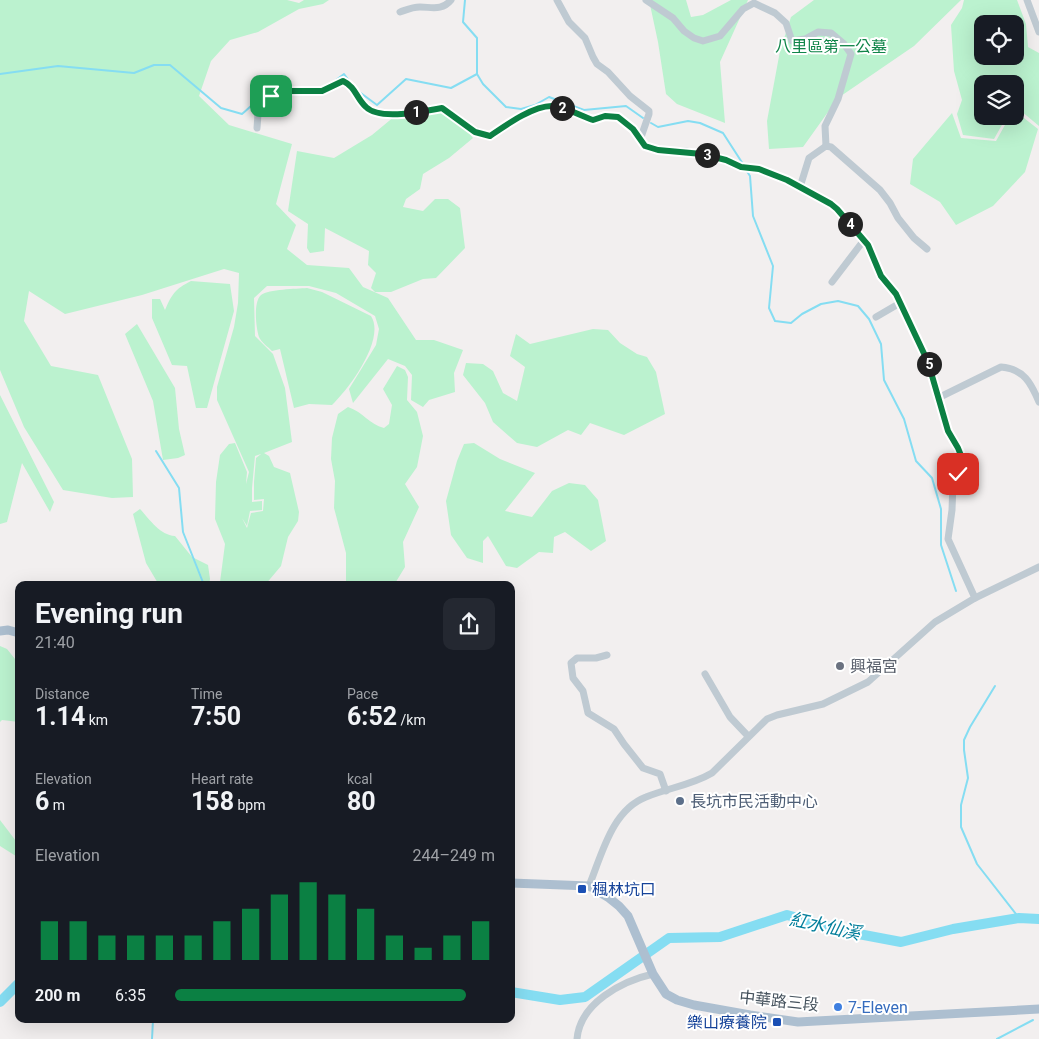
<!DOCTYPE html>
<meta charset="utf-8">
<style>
body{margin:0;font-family:Roboto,"Noto Sans TC",sans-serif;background:#242831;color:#f1f3f6;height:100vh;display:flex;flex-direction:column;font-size:19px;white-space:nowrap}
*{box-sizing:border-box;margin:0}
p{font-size:16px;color:#9ea1a6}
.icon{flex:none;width:28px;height:28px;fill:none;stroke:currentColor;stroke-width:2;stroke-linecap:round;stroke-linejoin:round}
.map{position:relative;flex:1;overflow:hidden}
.details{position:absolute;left:15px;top:581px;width:500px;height:442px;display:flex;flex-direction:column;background:#171b24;border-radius:10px;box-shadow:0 5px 20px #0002}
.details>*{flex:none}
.fabs{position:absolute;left:974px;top:15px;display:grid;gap:10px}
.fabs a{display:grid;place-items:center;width:50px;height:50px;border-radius:10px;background:#171b24;box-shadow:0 5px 20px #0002;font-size:25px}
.pin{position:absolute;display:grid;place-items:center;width:42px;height:42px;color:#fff;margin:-21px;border-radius:10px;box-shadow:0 2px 8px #0006}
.km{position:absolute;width:25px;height:25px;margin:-12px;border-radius:50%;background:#222;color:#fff;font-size:14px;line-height:25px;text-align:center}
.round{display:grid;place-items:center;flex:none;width:52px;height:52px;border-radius:10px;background:#242831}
.summary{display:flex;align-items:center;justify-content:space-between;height:85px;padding:0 20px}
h1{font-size:28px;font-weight:700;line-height:38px}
.stats{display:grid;grid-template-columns:repeat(3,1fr);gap:8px;height:85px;padding:5px 20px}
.stats div{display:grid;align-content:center}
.stats b{font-size:25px;font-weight:700}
.stats small{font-size:14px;font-weight:400}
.stats p{font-size:14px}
.chart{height:140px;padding:10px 20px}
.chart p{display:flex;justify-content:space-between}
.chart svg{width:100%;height:90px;margin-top:5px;stroke:#0b8043;stroke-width:6}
ul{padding:0 20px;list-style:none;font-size:16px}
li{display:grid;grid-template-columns:80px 60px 1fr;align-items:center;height:38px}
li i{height:12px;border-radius:6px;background:#0b8043}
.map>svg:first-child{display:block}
</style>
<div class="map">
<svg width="1039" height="1039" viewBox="0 0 1039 1039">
<rect width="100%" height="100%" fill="#f2efef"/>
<g fill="#bbf2cf" fill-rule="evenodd">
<path d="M 0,0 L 287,0 L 299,3 L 304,0 L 329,0 L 323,4 L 299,9 L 258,32 L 230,40 L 211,61 L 199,96 L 229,125 L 292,144 L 276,204 L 296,225 L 287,249 L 307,265 L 349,268 L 363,287 L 388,298 L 416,340 L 434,340 L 463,350 L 454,373 L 455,392 L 429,400 L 423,407 L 411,400 L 412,375 L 405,366 L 388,359 L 353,403 L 349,389 L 376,345 L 379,329 L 375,316 L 336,293 L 309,286 L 267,286 L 254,298 L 255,336 L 273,354 L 285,388 L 292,442 L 264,453 L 269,456 L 274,467 L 290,473 L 299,512 L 298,521 L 288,537 L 281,566 L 265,585 L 222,585 L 220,582 L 225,544 L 215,519 L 216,482 L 220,455 L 229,444 L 235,443 L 247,472 L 246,484 L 249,472 L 217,400 L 217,387 L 234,327 L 238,303 L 239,273 L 224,269 L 142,295 L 65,314 L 29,291 L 24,321 L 51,366 L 98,375 L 132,459 L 133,497 L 112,498 L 63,490 L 24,427 L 0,370 ZM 261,454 L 256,458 L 254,482 L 254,500 L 264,499 L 263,511 L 251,513 L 247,528 L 242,518 L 247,526 L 250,511 L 262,510 L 262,501 L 252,502 L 252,488 L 255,456 Z"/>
<polygon points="649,0 686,0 691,17 703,15 731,0 748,0 720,62 725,123 677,104 666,94 658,42"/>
<polygon points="814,0 961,0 914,46 838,98 803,147 769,149 767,121 780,51 791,17"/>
<path d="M 964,0 L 1017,0 L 1026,24 L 1028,47 L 1039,53 L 1039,126 L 1015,106 L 1015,84 L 982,84 L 982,116 L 1007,116 L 994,139 L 963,135 L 957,114 L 962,100 L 954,71 L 951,25 L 962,8 ZM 982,24 L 1015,24 L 1015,56 L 982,56 Z"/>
<polygon points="441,109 466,129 473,138 449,158 423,174 420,189 406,199 403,207 423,211 435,199 448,199 460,208 465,248 436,278 423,279 391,292 375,292 371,288 376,273 368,265 369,251 325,228 324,251 310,253 307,248 308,224 288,211 297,151 334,158 372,135 395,116"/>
<polygon points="1015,111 1038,129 1025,172 993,206 956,225 940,202 910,184 913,159 952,113 961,138 996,141 1010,116 1015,116"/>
<path d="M 191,281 L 230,284 L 234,311 L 207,408 L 196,408 L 187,366 L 172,365 L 152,318 L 152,299 L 160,299 L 165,310 C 172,294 175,289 191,281 Z"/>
<path d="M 307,288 L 322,292 L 371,316 C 386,339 349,389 332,405 L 309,404 L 294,408 L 280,349 L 272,351 C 268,347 261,342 259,337 C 256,328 253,302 261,295 C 269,289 296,289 307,288 Z"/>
<polygon points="137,324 175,388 179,429 185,455 178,458 163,460 153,401 125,334"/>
<polygon points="593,329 608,330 620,343 637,354 647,357 656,372 665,414 624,435 590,423 581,435 568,430 537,447 517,443 493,422 485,403 463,375 466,363 483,364 493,371 503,393 517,401 525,367 510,356 516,334 530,344"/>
<path d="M 397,366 L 405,370 L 408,377 L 407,400 L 417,412 L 423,436 L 417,467 L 405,484 L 419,507 L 403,542 L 405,567 L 394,585 L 346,585 L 346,553 L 334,508 L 335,481 L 331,459 L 332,438 L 338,414 L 348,407 C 363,412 369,424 384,428 L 389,424 L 392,405 L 383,389 Z"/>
<polygon points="0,395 54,502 50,512 22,463 7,522 0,524"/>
<polygon points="474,443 500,459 535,473 505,511 532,517 552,491 569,483 585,485 598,500 606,541 591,551 565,532 554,537 553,553 539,552 517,568 506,566 488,536 483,541 483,563 467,558 451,535 446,501 457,461 464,444"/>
<path d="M 140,509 C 150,520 160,535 175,536 L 192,557 L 208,565 L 210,579 L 209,585 L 159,585 L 146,563 L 133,514 Z"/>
<polygon points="0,646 7,649 19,664 19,722 2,720 0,722"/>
<polygon points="0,820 19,845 19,858 0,846"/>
</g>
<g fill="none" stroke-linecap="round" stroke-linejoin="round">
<g stroke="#85ddf2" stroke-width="2">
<polyline points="465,0 463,22 477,38 477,74"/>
<path d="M 0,74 L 58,66 L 134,73 L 154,65 L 170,65 L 221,108 L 242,114 C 257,101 268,87 289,88"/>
<polyline points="332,83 344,74 350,82"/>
<polyline points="358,91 377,105 406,79 451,88 477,74 483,84 506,107 521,109 535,105 549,97 584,110 626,106 643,118"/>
<polyline points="651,123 658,127 688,121 700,123 723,133 743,164"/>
<polyline points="746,170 750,176 753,216 773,266 769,308 775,321 791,323 802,314 821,304 838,301 858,306 869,319 881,344 884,380 904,419 916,461 932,478 941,509 941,545 956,591"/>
<polyline points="156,451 179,488 183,532 204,585"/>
<polyline points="995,686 970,727 964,740 964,750 968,778 961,805 961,827 977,864 1019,918"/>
<polyline points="152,1039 153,1020"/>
<polyline points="997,1039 1033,1020"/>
</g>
<g stroke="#85ddf2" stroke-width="10">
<polyline points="511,992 560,1000 585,997 669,938 720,937 787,915 848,932 901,942 953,929 1019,918 1039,919"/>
<polyline points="0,1002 19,983"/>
</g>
<g stroke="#bfcad2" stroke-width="7">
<polyline points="557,0 569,22 585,38 593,57 597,64 608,72 630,96 649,111 649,114 640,140"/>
<polyline points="646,0 673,18 684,31 694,38 703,41 720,36 743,9 754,3 775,13 786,23 792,41 805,39 818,32 831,33 844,44 851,54 838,99 825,126 826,146"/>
<polyline points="1027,0 1039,32"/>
<path d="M 400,12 C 406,10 412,7 420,7 C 432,7 442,11 451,0"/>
<path d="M 257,128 L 258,114 L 271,96 L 287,91 L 323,91 L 343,81 C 356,87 356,98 366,107 C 380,121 424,111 442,108 L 475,132 L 490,135 C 506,125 534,105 553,106 C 566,107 581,116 593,121 L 605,116 L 618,117 L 633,129 L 645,146 L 658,150 L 686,151 L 716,157 L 741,167 L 759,169 L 787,180 L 831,204 L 868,245 L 881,276 L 896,294 L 928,363 L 948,431 L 962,459 L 963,466 L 953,483 L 952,510 L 948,539 L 975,598"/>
<polyline points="800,187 809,158 826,146 831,147 880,190 890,203 898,218 914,238 927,249"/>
<polyline points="832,282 864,240"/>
<polyline points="876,317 900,303"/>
<path d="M 938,398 L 1001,367 C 1024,369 1031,383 1039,402"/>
<polyline points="607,655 596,658 577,658 571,663 573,678 583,691 588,713 614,729 624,744 643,768 660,774 666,791"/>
<polyline points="705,674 730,717 748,736"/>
<path d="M 589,886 C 602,854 612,810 646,797 C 668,788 692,785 712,773 L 767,719 L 777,715 L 823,704 L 868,682 L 935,622 L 975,598 L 1039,567"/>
<path d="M 577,1039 C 580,1003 622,981 653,974"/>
</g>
<g stroke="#adbfd0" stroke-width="9">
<polyline points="0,631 8,630 19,633"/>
<polyline points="511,883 589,886 609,898 619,906 628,916 653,974 666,994 677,1000 694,1005 750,1015 798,1022 1039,1009"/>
</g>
</g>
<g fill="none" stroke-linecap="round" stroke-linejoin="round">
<defs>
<path id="route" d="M 271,96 L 287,91 L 322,91 L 343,81 C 356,87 356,98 366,107 C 380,121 424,111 442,108 L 475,132 L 490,136 C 506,125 534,105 553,106 C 566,107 581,116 593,120 L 605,116 L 618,117 L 633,129 L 645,146 L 658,150 L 702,154 L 726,160 L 741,167 L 759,169 L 787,180 L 831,204 L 837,209 L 868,245 L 881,276 L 896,294 L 928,362 L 948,431 L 958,448 L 962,458 L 963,466 L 958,474"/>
</defs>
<use href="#route" stroke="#fff" stroke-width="10"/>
<use href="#route" stroke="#0b8043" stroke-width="6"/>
</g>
<circle fill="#6b7280" stroke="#fff" stroke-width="2" cx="840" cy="666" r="5"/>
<circle fill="#5c6f8a" stroke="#fff" stroke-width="2" cx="680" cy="801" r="5"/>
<g fill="#1a4fb4" stroke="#fff" stroke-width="2">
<rect x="577" y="884" width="10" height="10" rx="2.5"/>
<rect x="772" y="1017" width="10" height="10" rx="2.5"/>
</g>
<circle fill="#3f7fe0" stroke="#fff" stroke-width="2" cx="838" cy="1007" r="5"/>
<g text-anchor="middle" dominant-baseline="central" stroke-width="4" stroke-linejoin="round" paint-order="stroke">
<g font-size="16" fill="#108549" stroke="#fff">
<text x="831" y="46">八里區第一公墓</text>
</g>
<g font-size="16" fill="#5b616d" stroke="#fff" text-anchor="start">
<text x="850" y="666">興福宮</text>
</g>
<g font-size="16" fill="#4e5e75" stroke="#fff" text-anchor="start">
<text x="690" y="801">長坑市民活動中心</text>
</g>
<g font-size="16" fill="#164399" stroke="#fff" text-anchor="start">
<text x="592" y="889">楓林坑口</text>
<text x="767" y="1022" text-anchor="end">樂山療養院</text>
</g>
<g font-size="16" fill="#46535e" stroke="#fff">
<text transform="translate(779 1001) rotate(6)">中華路三段</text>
</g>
<g font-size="16" fill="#366cbe" stroke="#fff" text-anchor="start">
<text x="848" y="1007">7-Eleven</text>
</g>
<g font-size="18" font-style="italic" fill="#047f9c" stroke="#fff">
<text transform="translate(825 926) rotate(12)">紅水仙溪</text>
</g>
</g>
</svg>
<div class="fabs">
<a><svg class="icon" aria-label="locate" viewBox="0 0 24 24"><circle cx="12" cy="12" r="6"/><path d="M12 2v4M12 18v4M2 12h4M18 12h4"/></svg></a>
<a><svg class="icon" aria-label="layers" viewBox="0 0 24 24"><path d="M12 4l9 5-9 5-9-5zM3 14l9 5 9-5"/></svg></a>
</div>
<div class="pin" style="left:271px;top:96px;background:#1e9e55"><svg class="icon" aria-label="arrive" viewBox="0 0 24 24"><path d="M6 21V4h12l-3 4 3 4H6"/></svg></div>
<div class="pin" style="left:958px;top:474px;background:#d93025"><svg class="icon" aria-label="check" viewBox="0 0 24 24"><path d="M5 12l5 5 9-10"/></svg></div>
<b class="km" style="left:416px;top:112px">1</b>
<b class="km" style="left:562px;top:108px">2</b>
<b class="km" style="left:707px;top:155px">3</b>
<b class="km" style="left:850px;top:224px">4</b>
<b class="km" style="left:929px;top:364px">5</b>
<section class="details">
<div class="summary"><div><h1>Evening run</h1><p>21:40</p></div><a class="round"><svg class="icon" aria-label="share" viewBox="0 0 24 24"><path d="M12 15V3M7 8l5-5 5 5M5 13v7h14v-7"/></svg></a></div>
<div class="stats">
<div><p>Distance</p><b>1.14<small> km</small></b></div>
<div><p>Time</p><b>7:50</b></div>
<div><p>Pace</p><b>6:52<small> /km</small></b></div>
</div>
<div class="stats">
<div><p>Elevation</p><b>6<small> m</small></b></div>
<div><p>Heart rate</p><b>158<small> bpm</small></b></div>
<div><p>kcal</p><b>80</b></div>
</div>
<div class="chart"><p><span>Elevation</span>244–249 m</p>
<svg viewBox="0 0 160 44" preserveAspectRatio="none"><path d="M5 44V25M15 44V25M25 44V32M35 44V32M45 44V32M55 44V32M65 44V25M75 44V19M85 44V12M95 44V6M105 44V12M115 44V19M125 44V32M135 44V38M145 44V32M155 44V25"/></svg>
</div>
<ul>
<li><b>200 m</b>6:35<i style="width:91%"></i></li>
</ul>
</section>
</div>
